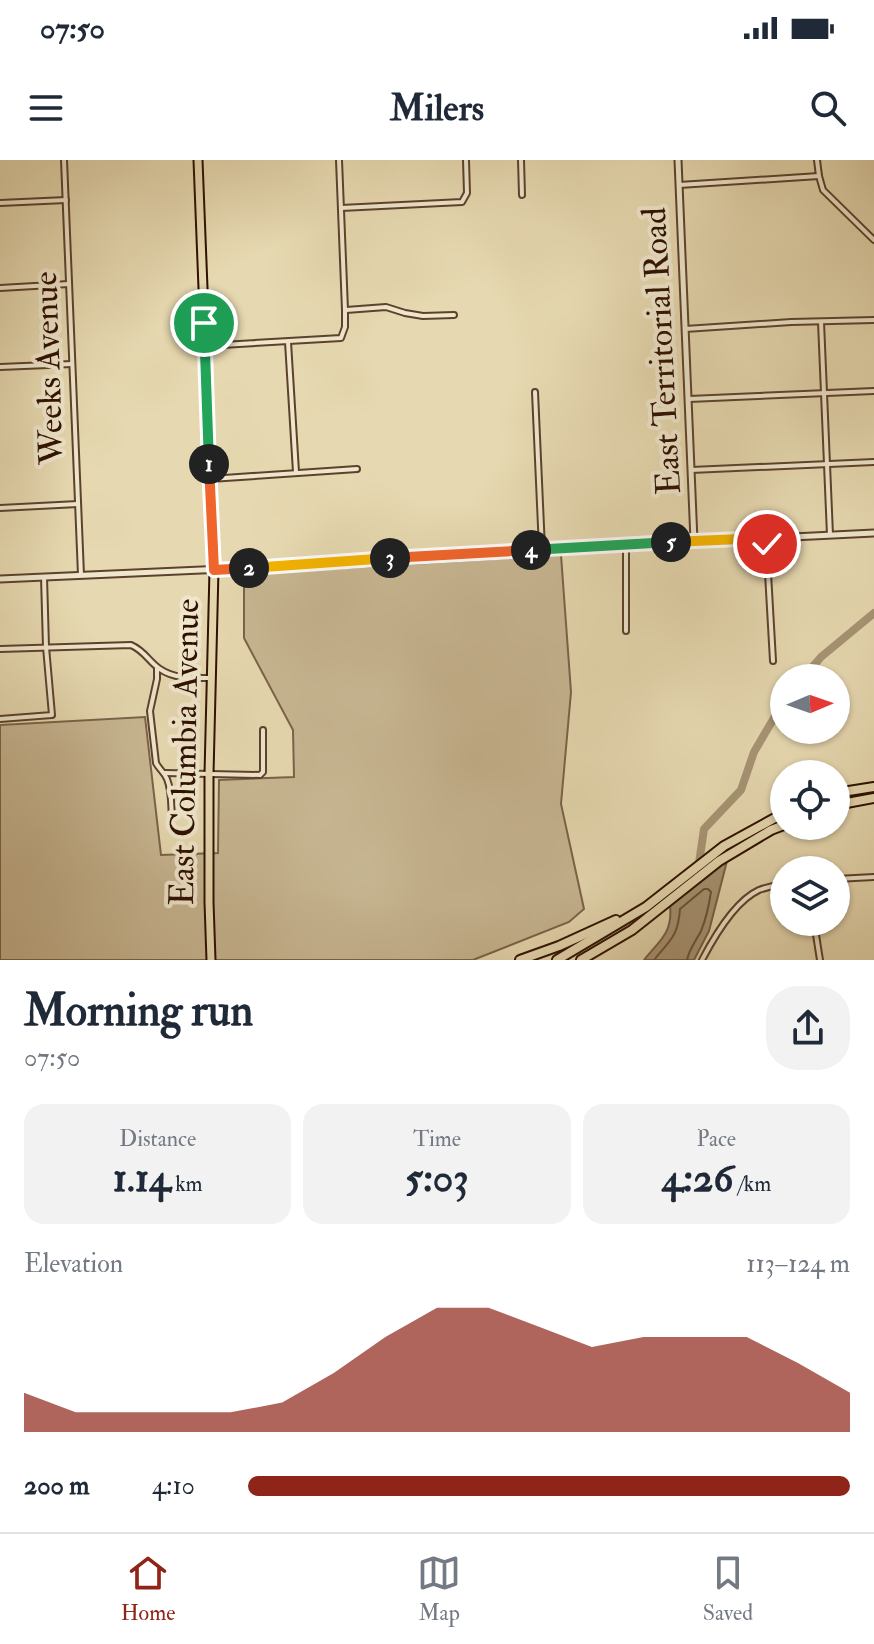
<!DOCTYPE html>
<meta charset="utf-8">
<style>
body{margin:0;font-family:"IM FELL Double Pica",serif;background:#f2f2f3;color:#1f2937;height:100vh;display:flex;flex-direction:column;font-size:30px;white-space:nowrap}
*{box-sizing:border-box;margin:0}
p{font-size:26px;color:#747a83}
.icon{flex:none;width:44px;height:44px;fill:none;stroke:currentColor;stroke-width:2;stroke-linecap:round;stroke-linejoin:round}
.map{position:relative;height:800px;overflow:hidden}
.sheet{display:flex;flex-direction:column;background:#fff;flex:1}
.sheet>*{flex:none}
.needle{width:52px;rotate:88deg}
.controls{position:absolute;left:770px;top:504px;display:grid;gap:16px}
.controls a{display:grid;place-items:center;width:80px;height:80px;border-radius:50%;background:#fff;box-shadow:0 2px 6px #0004;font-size:40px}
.pin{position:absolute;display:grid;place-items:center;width:68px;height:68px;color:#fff;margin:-34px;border:4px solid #fff;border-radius:50%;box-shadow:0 2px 8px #0007}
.km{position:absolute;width:40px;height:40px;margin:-20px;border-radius:50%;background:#222;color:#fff;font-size:22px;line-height:40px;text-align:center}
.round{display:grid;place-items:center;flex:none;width:84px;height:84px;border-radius:32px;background:#f2f2f3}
.head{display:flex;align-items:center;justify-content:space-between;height:136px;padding:0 24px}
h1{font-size:44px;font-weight:700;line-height:60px}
.stats{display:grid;grid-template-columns:repeat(3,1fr);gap:12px;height:136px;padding:8px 24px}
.stats div{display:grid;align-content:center;border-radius:20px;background:#f2f2f3;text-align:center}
.stats b{font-size:40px;font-weight:700}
.stats small{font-size:22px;font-weight:400}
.stats p{font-size:22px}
.chart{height:224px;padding:16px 24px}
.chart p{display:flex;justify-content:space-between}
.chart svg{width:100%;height:144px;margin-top:8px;fill:#8f2418;opacity:.7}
ul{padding:0 24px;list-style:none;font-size:26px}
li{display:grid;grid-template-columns:128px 96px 1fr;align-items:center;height:60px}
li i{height:20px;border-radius:10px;background:#8f2418}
.status{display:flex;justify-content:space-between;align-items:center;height:56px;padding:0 40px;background:#fff;direction:ltr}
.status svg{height:22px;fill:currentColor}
header{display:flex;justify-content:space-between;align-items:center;height:104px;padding:0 24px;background:#fff;font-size:36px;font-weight:700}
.dock{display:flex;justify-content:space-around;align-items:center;height:112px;border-top:2px solid #e0e1e3;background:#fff;font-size:22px;color:#747a83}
.dock a{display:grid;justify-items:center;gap:4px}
.dock .selected{color:#8f2418}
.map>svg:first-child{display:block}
</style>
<div class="status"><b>07:50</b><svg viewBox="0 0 49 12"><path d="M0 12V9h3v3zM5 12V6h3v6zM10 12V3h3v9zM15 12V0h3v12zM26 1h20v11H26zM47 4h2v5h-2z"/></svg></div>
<header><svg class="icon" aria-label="menu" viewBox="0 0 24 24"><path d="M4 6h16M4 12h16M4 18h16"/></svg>Milers<svg class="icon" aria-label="search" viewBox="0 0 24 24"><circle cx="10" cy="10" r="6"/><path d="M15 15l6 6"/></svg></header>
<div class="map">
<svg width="874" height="800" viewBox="0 0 874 800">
<rect width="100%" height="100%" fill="#e6d8b0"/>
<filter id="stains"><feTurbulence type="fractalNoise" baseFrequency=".0025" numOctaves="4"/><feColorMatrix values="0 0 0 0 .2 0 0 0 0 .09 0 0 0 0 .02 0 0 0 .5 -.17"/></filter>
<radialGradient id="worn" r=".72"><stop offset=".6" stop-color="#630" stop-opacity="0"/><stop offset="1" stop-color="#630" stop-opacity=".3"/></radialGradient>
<polygon fill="#c7b692" stroke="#7a6349" stroke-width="2" points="561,395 571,532 561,644 584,749 569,762 473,800 0,800 0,565 145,557 161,695 218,693 219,620 294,617 293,570 244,478 244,414"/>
<path fill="#a79474" stroke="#775f46" stroke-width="2" d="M 727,701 L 709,771 L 694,800 L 644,800 C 659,781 673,773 670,746 Z"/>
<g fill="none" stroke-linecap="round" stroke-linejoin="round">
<path stroke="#6a523a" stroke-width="2" d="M 654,800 C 670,780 678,777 680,749 L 704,729 L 708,729 L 711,732 C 709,745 706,759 701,771 C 696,781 689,789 687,800"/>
<g stroke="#a79474" stroke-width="8">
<polyline points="803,518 821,497 874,453"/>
<polyline points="698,710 704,669 741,630 754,592 784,541"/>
</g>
<defs>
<g id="minor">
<polyline points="64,0 81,415"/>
<polyline points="521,0 522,35"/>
<polyline points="817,0 819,16 823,30 874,80"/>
<polyline points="679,25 819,16"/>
<polyline points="0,43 66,40"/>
<polyline points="341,48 462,42 467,33 466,0"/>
<polyline points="0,128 69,124"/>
<polyline points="346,150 386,147 405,153 423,156 454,155"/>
<polyline points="821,162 830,375"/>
<polyline points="685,169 791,162 874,160"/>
<polyline points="288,182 296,312"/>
<polyline points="205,186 341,178 345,167 345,150 339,0"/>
<polyline points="0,207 72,204"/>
<polyline points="535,232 542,389"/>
<polyline points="689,239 874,231"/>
<polyline points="691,310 874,302"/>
<polyline points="210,319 357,309"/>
<polyline points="0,348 78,344"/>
<polyline points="766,378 773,501"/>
<polyline points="626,385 626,471"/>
<path d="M 0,489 L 131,485 C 145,491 149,502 160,509 C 174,519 194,518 210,518"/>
<path d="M 157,508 L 157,519 L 150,551 L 156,603 C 159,609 164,612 167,619 C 172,631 171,646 172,659"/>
<polyline points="0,559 52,555 46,487 44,417"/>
<polyline points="165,613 260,615 263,612 263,570"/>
<polyline points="836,719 874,717"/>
<polyline points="814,762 820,800"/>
<path d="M 702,800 C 714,777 735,741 759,730 C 767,727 776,725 784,724"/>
</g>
<g id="tertiary">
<polyline points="678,0 694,381"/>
<polyline points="0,419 246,408 542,389 874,373"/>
</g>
<polyline id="primary" points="198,0 214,410 209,614 209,742 211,800"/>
<g id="motorway">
<polyline points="836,633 874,627"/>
<polyline points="836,645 874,638"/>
<polyline points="520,800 559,786 616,760"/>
<polyline points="557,800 646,747 724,686 784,653"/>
<polyline points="581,800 632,770 719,701 771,670 784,665"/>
</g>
</defs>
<use href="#minor" stroke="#5c422c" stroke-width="8"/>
<use href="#tertiary" stroke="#5c422c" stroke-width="9"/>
<use href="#primary" stroke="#2e1000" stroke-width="11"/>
<use href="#motorway" stroke="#2e1000" stroke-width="12"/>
<use href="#minor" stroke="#efe6cc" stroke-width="4"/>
<use href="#tertiary" stroke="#efe6cc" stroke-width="5"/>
<use href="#primary" stroke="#e6d8b0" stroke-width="7"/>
<use href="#motorway" stroke="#e6d8b0" stroke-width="8"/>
</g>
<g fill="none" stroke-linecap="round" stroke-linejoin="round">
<defs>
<polyline id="split-1" points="204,163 209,304"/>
<polyline id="split-2" points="209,304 214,410 249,408"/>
<polyline id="split-3" points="249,408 390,398"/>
<polyline id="split-4" points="390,398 531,390"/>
<polyline id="split-5" points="531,390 671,382"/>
<polyline id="split-6" points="671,382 766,378 767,384"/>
</defs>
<use href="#split-1" stroke="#fff" stroke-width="16"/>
<use href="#split-2" stroke="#fff" stroke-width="16"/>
<use href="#split-3" stroke="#fff" stroke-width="16"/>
<use href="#split-4" stroke="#fff" stroke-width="16"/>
<use href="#split-5" stroke="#fff" stroke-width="16"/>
<use href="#split-6" stroke="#fff" stroke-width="16"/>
<use href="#split-1" stroke="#22a559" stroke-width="10"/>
<use href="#split-2" stroke="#f0652b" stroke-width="10"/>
<use href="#split-3" stroke="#f5b400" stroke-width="10"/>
<use href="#split-4" stroke="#f0652b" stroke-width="10"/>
<use href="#split-5" stroke="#22a559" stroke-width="10"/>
<use href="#split-6" stroke="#f5b400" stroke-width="10"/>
</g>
<g text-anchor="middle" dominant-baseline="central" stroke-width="8" stroke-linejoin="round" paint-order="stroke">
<g font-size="34" fill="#2e1000" stroke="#efe6cc">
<text transform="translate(662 191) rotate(-93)">East Territorial Road</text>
<text transform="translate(49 208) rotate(-92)">Weeks Avenue</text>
<text transform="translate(185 592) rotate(-89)">East Columbia Avenue</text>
</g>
</g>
<rect width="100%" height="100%" filter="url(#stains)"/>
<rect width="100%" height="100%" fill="url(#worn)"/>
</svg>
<div class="controls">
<a><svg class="needle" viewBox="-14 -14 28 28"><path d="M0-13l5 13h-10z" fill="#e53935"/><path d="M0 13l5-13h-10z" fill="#747a83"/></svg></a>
<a><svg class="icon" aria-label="locate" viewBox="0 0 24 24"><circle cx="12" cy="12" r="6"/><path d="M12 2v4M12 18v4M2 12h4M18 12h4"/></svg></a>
<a><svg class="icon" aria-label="layers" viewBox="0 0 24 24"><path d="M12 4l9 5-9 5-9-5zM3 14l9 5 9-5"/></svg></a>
</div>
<div class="pin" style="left:204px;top:163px;background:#1e9e55"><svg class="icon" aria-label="arrive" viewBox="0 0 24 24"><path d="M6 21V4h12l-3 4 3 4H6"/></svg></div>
<div class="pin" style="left:767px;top:384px;background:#d93025"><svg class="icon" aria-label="check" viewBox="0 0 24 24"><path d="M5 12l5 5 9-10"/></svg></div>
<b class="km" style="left:209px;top:304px">1</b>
<b class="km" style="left:249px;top:408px">2</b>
<b class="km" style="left:390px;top:398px">3</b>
<b class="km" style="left:531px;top:390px">4</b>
<b class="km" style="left:671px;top:382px">5</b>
</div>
<section class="sheet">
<div class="head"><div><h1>Morning run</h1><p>07:50</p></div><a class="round"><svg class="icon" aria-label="share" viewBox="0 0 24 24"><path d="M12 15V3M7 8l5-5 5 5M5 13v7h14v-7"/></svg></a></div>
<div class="stats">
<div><p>Distance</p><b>1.14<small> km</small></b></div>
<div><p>Time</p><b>5:03</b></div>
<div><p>Pace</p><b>4:26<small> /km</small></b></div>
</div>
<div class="chart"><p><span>Elevation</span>113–124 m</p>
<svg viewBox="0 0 160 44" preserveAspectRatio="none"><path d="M0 44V32L10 38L20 38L30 38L40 38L50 35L60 26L70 15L80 6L90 6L100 12L110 18L120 15L130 15L140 15L150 23L160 32V44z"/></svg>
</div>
<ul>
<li><b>200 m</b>4:10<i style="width:100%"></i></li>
</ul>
</section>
<nav class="dock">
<a class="selected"><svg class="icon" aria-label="home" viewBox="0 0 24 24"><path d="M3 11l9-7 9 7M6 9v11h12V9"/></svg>Home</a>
<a><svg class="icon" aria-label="map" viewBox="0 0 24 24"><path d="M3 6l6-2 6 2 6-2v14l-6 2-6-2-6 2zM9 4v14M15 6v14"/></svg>Map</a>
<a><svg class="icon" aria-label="saved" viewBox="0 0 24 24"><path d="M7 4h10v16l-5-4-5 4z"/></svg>Saved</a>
</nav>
